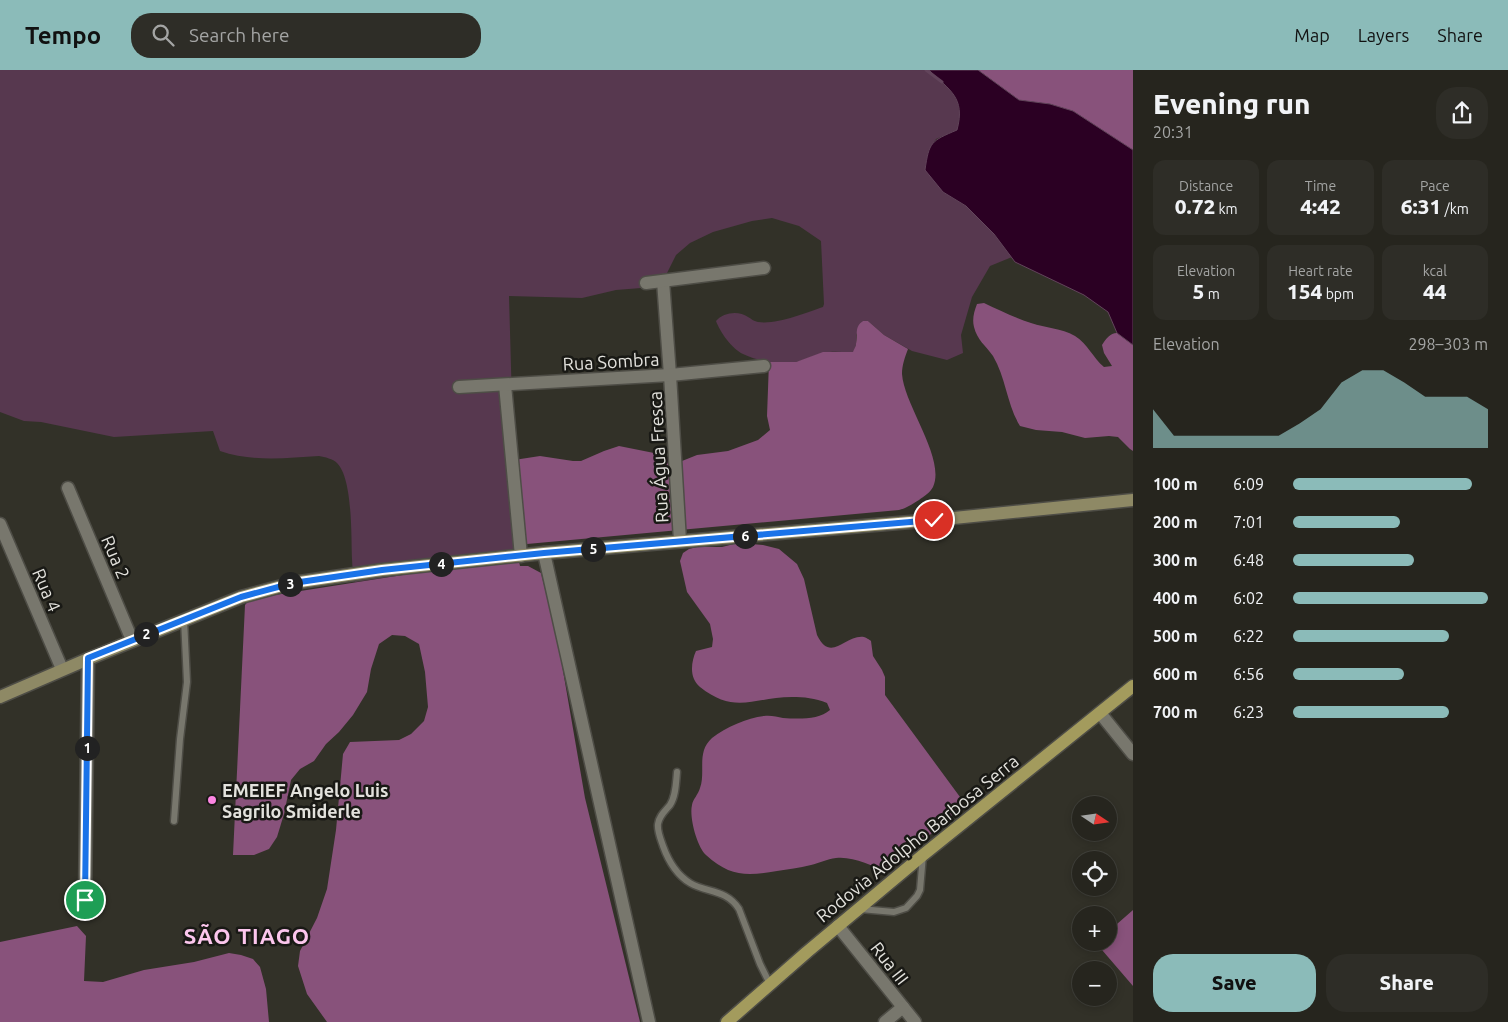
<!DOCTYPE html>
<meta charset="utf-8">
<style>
body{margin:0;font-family:Ubuntu,sans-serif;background:#2e2d27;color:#f1f3f6;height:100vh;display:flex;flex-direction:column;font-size:19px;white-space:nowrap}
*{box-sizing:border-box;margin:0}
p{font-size:16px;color:#a4a5a4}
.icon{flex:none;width:28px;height:28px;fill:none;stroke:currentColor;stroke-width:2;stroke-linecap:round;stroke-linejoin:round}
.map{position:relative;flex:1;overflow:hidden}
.panel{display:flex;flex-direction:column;background:#26251e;width:375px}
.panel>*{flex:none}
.needle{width:32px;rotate:103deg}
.tools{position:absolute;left:1072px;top:726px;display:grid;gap:10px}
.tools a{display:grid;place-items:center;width:45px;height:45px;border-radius:50%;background:#26251e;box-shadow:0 2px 8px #0003,0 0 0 1px #42423c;font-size:25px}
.pin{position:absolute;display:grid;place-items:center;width:42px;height:42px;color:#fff;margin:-21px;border:2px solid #fff;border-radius:50%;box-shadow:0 1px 5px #0007}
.km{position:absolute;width:25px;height:25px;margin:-12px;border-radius:50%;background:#222;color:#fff;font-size:14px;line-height:25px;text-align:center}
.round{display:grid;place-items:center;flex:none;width:52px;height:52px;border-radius:20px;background:#2e2d27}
.headline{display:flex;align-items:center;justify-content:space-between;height:85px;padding:0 20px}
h1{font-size:28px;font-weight:800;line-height:38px}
.metrics{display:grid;grid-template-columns:repeat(3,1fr);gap:8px;height:85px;padding:5px 20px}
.metrics div{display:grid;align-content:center;border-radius:12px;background:#2e2d27;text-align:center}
.metrics b{font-size:21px;font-weight:800}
.metrics small{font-size:14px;font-weight:400}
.metrics p{font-size:14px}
.chart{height:140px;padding:10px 20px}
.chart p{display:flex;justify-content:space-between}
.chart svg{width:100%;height:90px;margin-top:5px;fill:#8bbbb9;opacity:.7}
.cta{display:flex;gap:10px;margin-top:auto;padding:10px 20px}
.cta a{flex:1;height:58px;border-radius:20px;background:#8bbbb9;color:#111;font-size:20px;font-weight:800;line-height:58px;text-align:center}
.cta a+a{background:#2e2d27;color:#f1f3f6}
ul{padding:0 20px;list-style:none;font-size:16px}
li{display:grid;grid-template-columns:80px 60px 1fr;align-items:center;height:38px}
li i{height:12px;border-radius:6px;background:#8bbbb9}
header{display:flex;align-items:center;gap:30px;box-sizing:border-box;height:70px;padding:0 25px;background:#8bbbb9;color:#111}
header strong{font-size:24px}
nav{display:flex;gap:28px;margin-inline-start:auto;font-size:18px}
.search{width:350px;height:45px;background:#2e2d27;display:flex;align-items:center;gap:12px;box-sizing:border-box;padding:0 18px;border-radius:20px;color:#a4a5a4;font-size:19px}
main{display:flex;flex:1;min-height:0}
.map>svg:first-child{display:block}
</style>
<header>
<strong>Tempo</strong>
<div class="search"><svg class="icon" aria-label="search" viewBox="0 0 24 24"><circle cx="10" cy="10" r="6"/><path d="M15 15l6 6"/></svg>Search here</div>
<nav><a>Map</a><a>Layers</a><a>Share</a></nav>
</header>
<main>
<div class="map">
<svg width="1133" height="952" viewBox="0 0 1133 952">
<rect width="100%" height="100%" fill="#323128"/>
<path fill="#57384f" d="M 0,0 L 929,0 C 950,21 965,26 957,60 L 936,69 L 928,82 L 943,122 L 966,136 L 994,164 L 1012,187 L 990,196 L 972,227 L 961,265 L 963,283 L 947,290 L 912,281 L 884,265 L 868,251 L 863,251 L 856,265 L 856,274 L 854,282 C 846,283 838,281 830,282 C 818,283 808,289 796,292 C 781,295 757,291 743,284 C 732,279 720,262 716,251 C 723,243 738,240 748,247 C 752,249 753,251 758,252 C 776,255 805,243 823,237 L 824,234 L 821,171 L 799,156 L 772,148 L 752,151 L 713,162 L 690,173 L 676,185 L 665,207 L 653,215 L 641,218 L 616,220 L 582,228 L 509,226 L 516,475 L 518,487 L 355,512 C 354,505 352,497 352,489 C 351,467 353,409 337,393 C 333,389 325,387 319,386 C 286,388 252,392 220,381 L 213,361 L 114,367 L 41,352 L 24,351 L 0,342 Z"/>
<g fill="#88527b">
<polygon points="978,0 1133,0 1133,80 1073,41 1050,34 1019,30"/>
<path d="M 984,233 C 999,240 1015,248 1031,253 C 1046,258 1061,258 1075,266 C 1088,274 1093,288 1104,297 L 1112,296 L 1104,283 L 1102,275 C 1106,269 1110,263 1117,263 L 1133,275 L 1133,381 L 1130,379 L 1118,367 L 1109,366 L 1085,368 L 1062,362 L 1036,360 L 1020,356 C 1007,335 1006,308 993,286 C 986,276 977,270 974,257 C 972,249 974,242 977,234 Z"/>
<path d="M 863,251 L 868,251 L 884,265 L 908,279 C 905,287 902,295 902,304 C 904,335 946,389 933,417 C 930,423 924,426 919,430 C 912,434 907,438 899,440 L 516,475 L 514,390 L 540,386 L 573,391 L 581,391 L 604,381 L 619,376 L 659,384 L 666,388 L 682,391 L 697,385 L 728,381 L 758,370 L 770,360 L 767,346 L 769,292 L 796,292 L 823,282 L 853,282 C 854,279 856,276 856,274 C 858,264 854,257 863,251 Z"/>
<path d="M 738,473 L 763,475 L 779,479 L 797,494 L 804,509 L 817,565 C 831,594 845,564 864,567 C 865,567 870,570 871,571 L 873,586 L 882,600 L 885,607 L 885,625 L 960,727 L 962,737 L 887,802 C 872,796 853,786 836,788 C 827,789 819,793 811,795 C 799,798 788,799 777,801 C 747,806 730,807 706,785 C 697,777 689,747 692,735 C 693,729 698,725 700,718 C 706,702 696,682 712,668 C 726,657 747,648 764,646 C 771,645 777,647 783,648 C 798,649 819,650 830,640 L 827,633 C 815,628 804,627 792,627 C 754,627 735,645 700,617 C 689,608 691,592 696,581 L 712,577 L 713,569 L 710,554 L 687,522 L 680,491 L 683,483 L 689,479 L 697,477 L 722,477 Z"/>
<polygon points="518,487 520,496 528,496 541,503 557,566 585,728 640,952 327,952 307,924 298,896 300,881 317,848 327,819 336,760 343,684 350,672 399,670 411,664 424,651 428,637 425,602 419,574 405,566 392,565 379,574 371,599 367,622 353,645 339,662 326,674 314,691 300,699 291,710 284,744 277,767 269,779 254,785 233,785 245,535 250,529"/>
<polygon points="1133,840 1133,916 1096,873 1109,872 1109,861"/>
<polygon points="77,856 86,866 84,911 103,912 144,900 194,892 229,883 241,885 253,889 260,897 266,919 269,952 0,952 0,872"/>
</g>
<path fill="#2b0023" stroke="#62445b" d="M 929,0 L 978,0 L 1019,30 L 1050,34 L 1073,41 L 1133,80 L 1133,275 L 1117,263 L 1108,242 L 1084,225 L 1015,192 L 994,164 L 966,136 L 943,122 L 925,100 C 929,72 931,71 957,60 C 966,27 949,20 929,0 Z"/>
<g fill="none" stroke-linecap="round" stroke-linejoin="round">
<polyline stroke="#62445b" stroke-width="3" points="926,0 942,12"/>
<defs>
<g id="lane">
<path d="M 677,702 C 676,712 676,726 670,735 C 665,741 659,746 658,754 C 657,761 661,770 663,776 C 668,790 677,805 690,813 C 707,823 726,819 739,839 L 760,894 L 770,914"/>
<polyline points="174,751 180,669 187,612 184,549"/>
<polyline points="860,839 894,842 906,838 917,826 920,820 923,785"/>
</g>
<g id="street">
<polyline points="663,211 670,305 680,471"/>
<polyline points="646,213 764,198"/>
<polyline points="505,315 521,486"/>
<polyline points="459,317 670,305 764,296"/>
<polyline points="68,418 132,570"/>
<polyline points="0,454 62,599"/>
<polyline points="544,483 649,952"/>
<polyline points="1100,643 1133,684"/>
<polyline points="85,830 88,589"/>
<polyline points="838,856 915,952"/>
<polyline points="885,952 903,937"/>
</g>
<polyline id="secondary" points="0,627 88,589 241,527 293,513 382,500 544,483 934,450 1133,430"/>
<polyline id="primary" points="727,952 807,882 923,785 1133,616"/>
</defs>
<use href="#lane" stroke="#4e4d46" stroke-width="9"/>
<use href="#street" stroke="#4e4d46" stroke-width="15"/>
<use href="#secondary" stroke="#4e4d46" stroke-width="15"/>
<use href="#primary" stroke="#4e4d46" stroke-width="15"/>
<use href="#lane" stroke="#78776d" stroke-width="6"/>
<use href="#street" stroke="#78776d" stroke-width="12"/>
<use href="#secondary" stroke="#8e8965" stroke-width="12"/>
<use href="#primary" stroke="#a39b5d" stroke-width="12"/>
</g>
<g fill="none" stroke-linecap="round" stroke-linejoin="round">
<defs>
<polyline id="route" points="85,830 88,588 241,527 293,513 382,500 544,483 934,450"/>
</defs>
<use href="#route" stroke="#fff" stroke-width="10"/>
<use href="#route" stroke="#1a73e8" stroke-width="6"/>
</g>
<circle fill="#fd86e2" stroke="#191915" stroke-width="2" cx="212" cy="730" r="5"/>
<g text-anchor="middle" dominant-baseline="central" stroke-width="5" stroke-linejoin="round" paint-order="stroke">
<g font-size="18" fill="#e3e2dd" stroke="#191915">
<text transform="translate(611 291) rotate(-3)">Rua Sombra</text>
<text transform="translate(658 387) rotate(-93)">Rua Água Fresca</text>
<text transform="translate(116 487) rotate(67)">Rua 2</text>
<text transform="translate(47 520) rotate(67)">Rua 4</text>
<text transform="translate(917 768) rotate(-39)">Rodovia Adolpho Barbosa Serra</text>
<text transform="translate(890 893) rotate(52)">Rua III</text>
</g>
<g font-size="18" font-weight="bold" fill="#e3e2dd" stroke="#191915" text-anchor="start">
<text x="222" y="720">EMEIEF Angelo Luis<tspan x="222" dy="21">Sagrilo Smiderle</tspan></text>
</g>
<g font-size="22" font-weight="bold" letter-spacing="1" fill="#fcc6ed" stroke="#191915">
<text x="247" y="865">SÃO TIAGO</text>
</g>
</g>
</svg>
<div class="tools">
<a><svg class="needle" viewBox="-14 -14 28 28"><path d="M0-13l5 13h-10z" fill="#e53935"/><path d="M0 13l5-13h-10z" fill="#a4a5a4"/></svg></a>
<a><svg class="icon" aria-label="locate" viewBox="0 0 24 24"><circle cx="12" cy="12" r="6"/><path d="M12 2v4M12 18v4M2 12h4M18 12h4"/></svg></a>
<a>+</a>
<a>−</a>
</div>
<div class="pin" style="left:85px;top:830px;background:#1e9e55"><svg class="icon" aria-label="arrive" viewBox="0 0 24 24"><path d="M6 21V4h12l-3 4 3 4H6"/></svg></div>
<div class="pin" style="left:934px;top:450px;background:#d93025"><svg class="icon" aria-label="check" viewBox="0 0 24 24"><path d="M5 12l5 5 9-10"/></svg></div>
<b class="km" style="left:87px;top:678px">1</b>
<b class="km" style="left:146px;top:564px">2</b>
<b class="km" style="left:290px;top:514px">3</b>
<b class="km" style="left:441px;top:494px">4</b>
<b class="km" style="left:593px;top:479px">5</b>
<b class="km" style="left:745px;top:466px">6</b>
</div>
<section class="panel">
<div class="headline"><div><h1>Evening run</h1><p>20:31</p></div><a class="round"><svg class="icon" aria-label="share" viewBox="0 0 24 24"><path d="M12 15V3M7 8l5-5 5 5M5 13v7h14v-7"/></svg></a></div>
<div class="metrics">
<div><p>Distance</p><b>0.72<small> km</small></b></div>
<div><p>Time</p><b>4:42</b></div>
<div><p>Pace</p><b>6:31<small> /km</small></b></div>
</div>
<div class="metrics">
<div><p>Elevation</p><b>5<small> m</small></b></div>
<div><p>Heart rate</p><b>154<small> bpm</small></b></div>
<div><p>kcal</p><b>44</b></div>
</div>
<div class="chart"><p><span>Elevation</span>298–303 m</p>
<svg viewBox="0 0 160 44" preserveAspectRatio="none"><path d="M0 44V25L10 38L20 38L30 38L40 38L50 38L60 38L70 32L80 25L90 12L100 6L110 6L120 12L130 19L140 19L150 19L160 25V44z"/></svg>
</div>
<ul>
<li><b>100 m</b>6:09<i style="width:92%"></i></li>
<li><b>200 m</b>7:01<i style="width:55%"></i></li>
<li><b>300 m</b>6:48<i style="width:62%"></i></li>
<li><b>400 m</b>6:02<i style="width:100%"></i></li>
<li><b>500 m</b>6:22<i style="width:80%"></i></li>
<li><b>600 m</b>6:56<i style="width:57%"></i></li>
<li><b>700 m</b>6:23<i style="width:80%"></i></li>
</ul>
<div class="cta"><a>Save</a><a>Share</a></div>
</section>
</main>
